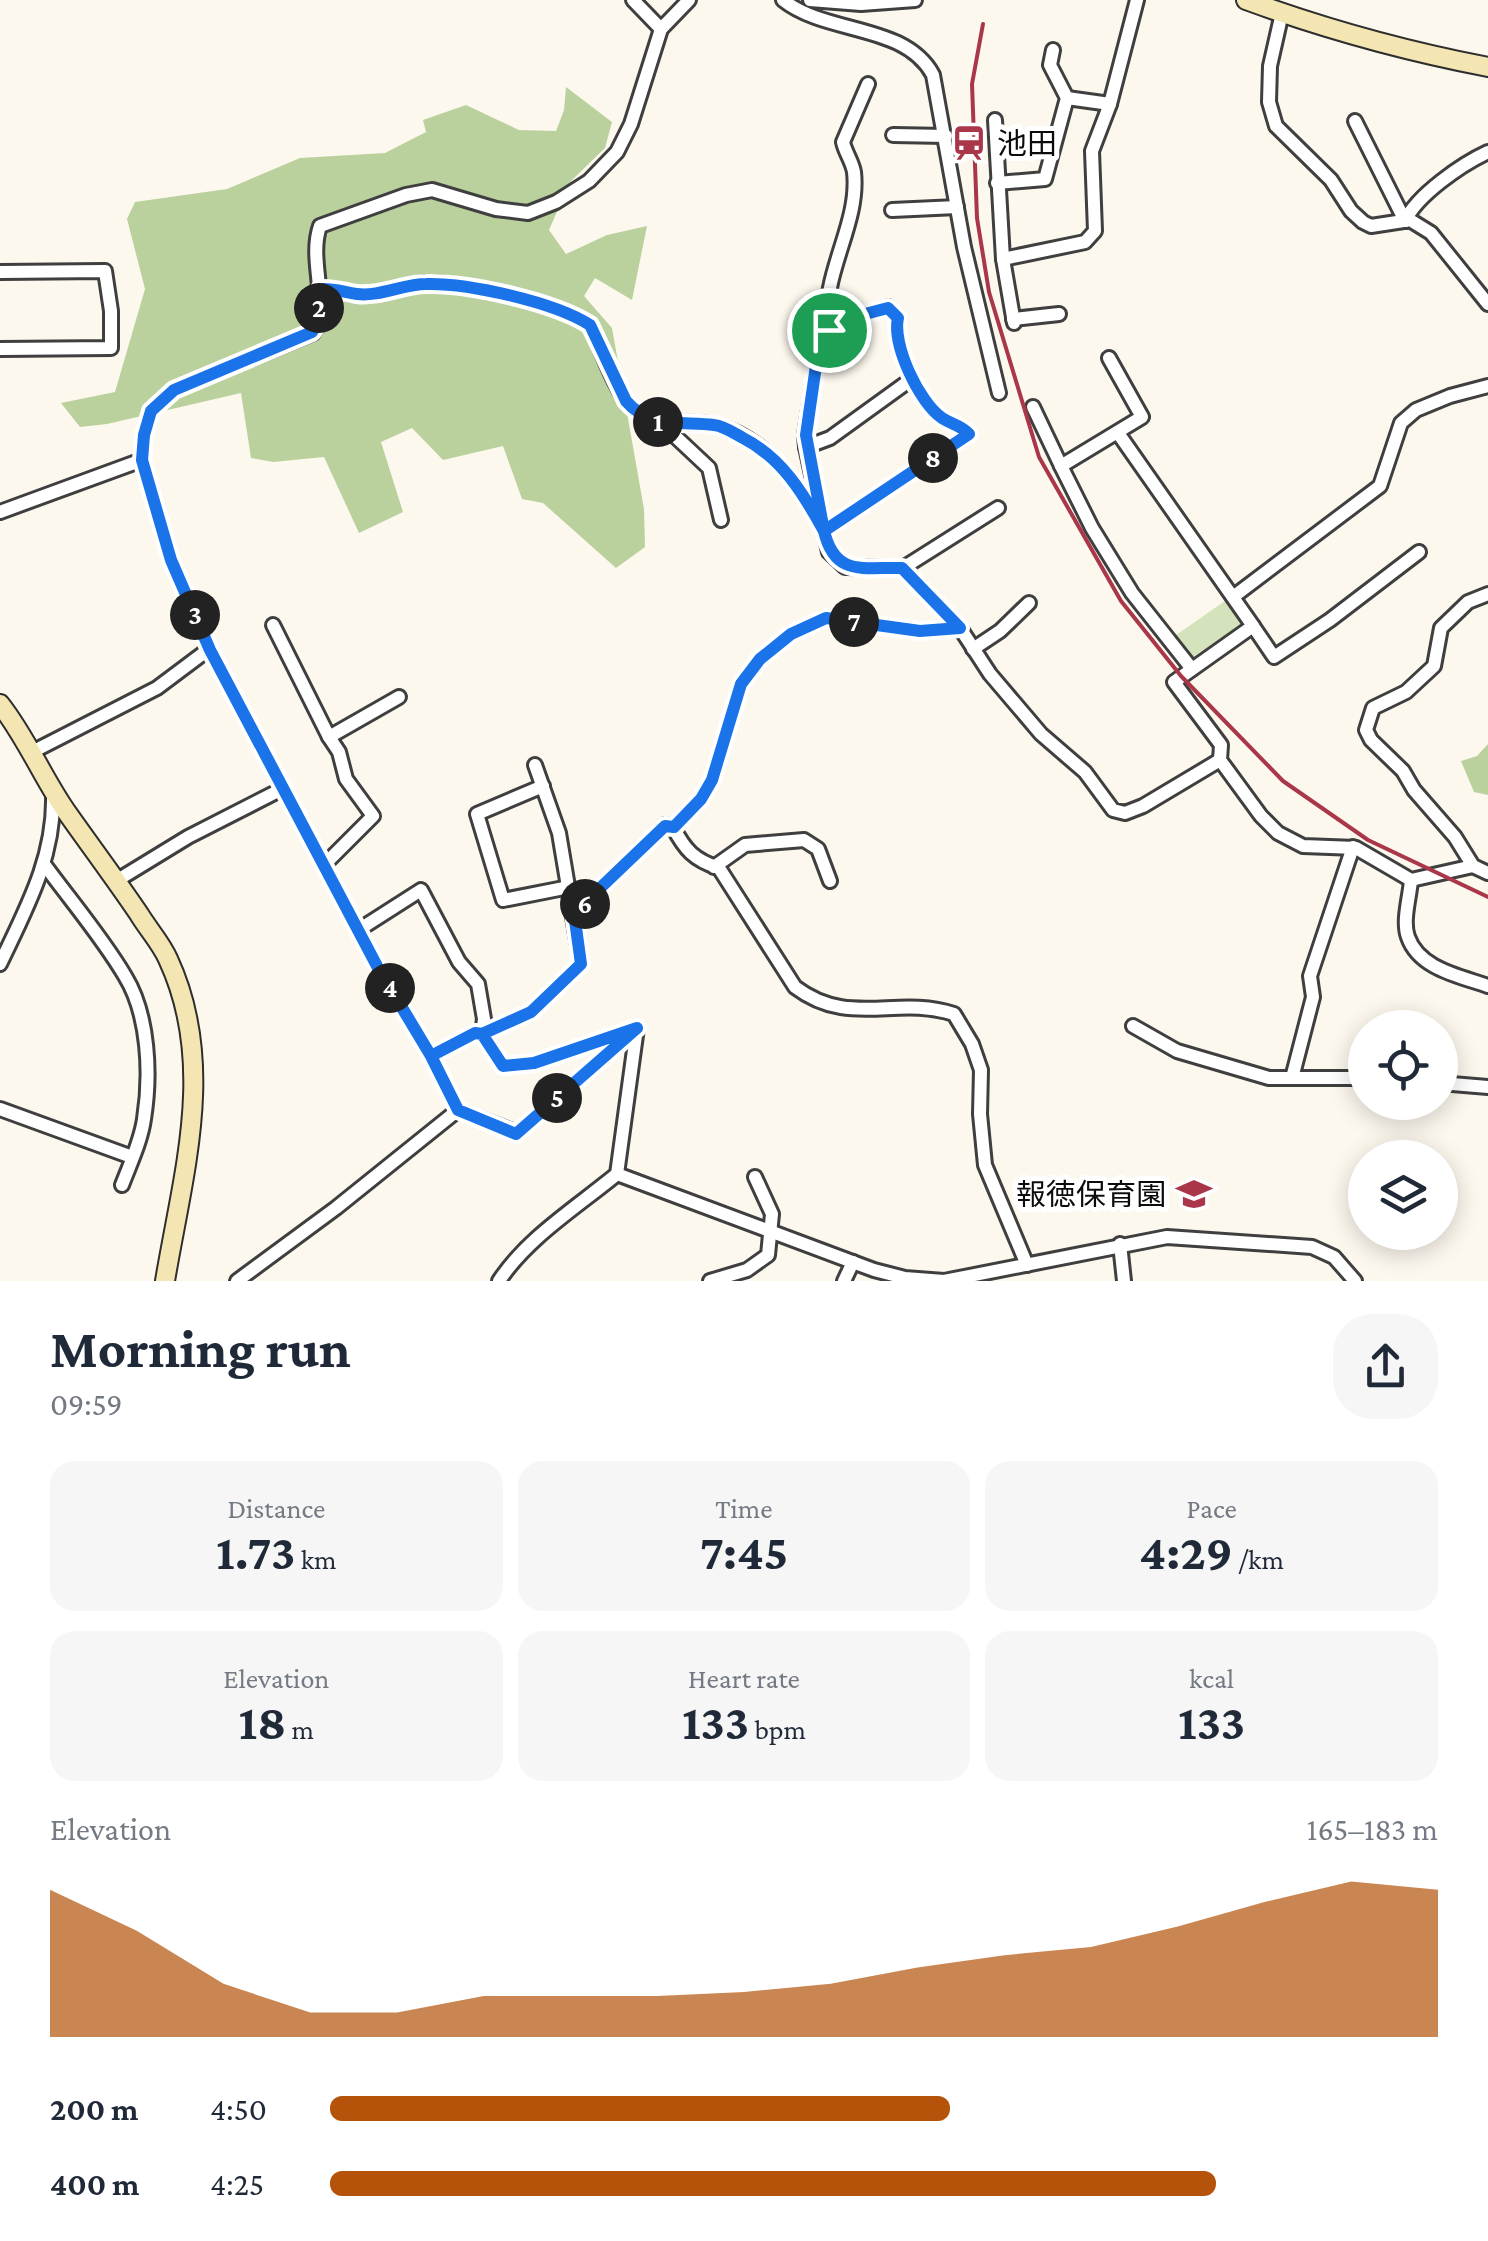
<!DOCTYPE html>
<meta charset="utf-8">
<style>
body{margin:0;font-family:"Crimson Pro","Noto Sans JP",serif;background:#f6f6f7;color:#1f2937;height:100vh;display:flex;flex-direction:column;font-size:38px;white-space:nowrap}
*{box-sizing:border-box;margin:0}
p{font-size:32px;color:#747a83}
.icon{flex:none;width:55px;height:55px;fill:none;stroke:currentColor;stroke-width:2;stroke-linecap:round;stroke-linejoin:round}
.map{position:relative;height:1281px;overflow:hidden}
.drawer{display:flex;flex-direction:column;background:#fff;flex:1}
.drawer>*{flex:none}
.controls{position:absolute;left:1348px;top:1010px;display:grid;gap:20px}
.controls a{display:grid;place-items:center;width:110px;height:110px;border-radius:50%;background:#fff;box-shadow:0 5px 25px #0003;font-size:50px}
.pin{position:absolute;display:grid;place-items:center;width:85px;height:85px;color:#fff;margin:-42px;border:5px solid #fff;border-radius:50%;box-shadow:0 2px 10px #0007}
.km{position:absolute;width:50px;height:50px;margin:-25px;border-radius:50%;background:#222;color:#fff;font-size:28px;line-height:50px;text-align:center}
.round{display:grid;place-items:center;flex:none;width:105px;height:105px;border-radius:40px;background:#f6f6f7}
.summary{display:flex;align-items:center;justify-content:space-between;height:170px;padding:0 50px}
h1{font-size:55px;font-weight:700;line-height:75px}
.stats{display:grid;grid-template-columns:repeat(3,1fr);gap:15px;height:170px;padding:10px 50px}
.stats div{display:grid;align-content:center;border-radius:25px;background:#f6f6f7;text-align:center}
.stats b{font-size:50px;font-weight:700}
.stats small{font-size:28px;font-weight:400}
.stats p{font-size:28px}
.chart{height:280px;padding:20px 50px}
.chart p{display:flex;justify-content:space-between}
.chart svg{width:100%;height:180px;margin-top:10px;fill:#b45309;opacity:.7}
ul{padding:0 50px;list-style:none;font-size:32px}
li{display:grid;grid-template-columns:160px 120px 1fr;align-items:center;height:75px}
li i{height:25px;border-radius:12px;background:#b45309}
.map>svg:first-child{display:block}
</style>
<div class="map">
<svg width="1488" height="1281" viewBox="0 0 1488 1281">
<rect width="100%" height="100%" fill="#fdf8ee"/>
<polygon fill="#d4e3bc" points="1225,601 1242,624 1193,657 1176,635"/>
<g fill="#bad19e">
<polygon points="566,87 612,122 605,148 570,182 549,230 566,254 607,235 647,226 632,300 595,278 584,296 612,328 644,509 645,547 616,568 543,503 522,499 503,446 443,460 412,428 381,442 403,512 359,533 324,457 273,462 251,458 241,393 107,424 80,427 61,403 115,392 145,289 127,219 135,202 227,189 300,158 385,153 426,132 423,120 466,105 519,130 556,131 564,110"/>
<polygon points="1488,744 1488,795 1474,792 1461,761 1477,756"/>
</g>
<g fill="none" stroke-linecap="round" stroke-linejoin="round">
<defs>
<g id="street">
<polyline points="633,0 661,29"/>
<path d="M 783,0 C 827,35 905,23 933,75 L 964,247 L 999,393"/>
<polyline points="810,0 861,4 915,0"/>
<polyline points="1282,13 1270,66 1269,102 1276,126 1331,180 1351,211 1363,222 1371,226 1410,220 1431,233 1488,304"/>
<polyline points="1067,98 1110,104"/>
<polyline points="995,120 1003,259 1014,323"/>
<polyline points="1355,121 1405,221"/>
<polyline points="893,135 946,136"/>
<polyline points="997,183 1045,179 1067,98 1050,65 1053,50"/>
<polyline points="892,210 957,207"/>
<path d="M 1405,221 C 1417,195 1462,164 1488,152"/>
<polyline points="1003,259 1085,242 1095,231 1092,151 1110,104 1137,0"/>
<polyline points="0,272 105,271 111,311 111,348 0,349"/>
<path d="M 320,289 C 334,288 343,293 357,294 C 379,297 404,284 426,283 C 469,283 555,302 590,325 C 600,346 616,393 632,407 C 658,432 690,417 720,426 C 765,440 795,479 817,519"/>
<polyline points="1013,319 1059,314"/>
<path d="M 829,330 C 819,276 860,226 854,172 C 852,161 845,152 843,142 L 868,84"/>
<polyline points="1109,358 1142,417 1061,466 1092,528 1132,593 1192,669"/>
<polyline points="1033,407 1061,466"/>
<polyline points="661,423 709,468 721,520"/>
<polyline points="1118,433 1253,626 1174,682 1221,745 1220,760 1261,816 1278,833 1303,846 1356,848 1411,880 1473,866"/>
<polyline points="806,447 830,438 913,378"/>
<polyline points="0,512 142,460"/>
<path d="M 824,531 L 969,434 C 961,425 951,424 942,418 C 919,402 891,345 898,318 L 888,307 L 842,321 L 819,345 L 805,435 L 806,447 L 829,552 L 845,567 L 903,568 L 960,628 L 990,674 L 1041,734 L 1085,772 L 1113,810 L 1125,813 L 1143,806 L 1220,760"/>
<polyline points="903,568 998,508"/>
<polyline points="1488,594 1468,602 1441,628 1434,666 1406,692 1373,708 1366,730 1371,740 1403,771 1414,790 1455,837 1473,866 1488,873"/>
<polyline points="1233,597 1380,486 1401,423 1416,410 1450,396 1488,386"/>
<polyline points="273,625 329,737 399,697"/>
<polyline points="1253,626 1274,657 1330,620 1419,552"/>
<polyline points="973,649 1000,631 1029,603"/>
<polyline points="32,752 157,688 209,649"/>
<polyline points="535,765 559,833 581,964 531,1012 482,1034 503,1066 534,1063 630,1030"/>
<polyline points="543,786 477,814 503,900 569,887"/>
<path d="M 673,827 C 685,850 694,860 719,868 L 795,987 C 849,1028 896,995 954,1014 L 972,1044 L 981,1070 L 980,1114 L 985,1165 L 1027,1265"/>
<path d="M 44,864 C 71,901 102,937 125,976 C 149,1015 151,1075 144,1119 C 141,1141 130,1164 122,1185"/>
<polyline points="325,864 373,816 346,779 339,752 329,737"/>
<polyline points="714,867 745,845 804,840 818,849 830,881"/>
<path d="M 1411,880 C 1410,896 1402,921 1408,937 C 1419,969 1460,976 1488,986"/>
<polyline points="116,881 188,837 282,789"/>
<polyline points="574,913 665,825 673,827 701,799 712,780 741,684 760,659 791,634 826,618 919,631 960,628"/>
<polyline points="360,929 421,890 459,962 478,984 484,1019 482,1034 475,1033 431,1056"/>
<path d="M 0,964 C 26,909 55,857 53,794"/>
<polyline points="1133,1026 1177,1051 1269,1078 1365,1078"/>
<path d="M 637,1028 L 517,1133 L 458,1110 L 431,1056 L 377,967 L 209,649 L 171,560 L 142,460 L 144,435 L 151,411 L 174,390 L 313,333 C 330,299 308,261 320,226 L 406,195 L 432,190 L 496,209 L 528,213 L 556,202 L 589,181 L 617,152 L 631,124 L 661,29 L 689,0"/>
<polyline points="1292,1078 1313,997 1310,976 1353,847"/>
<polyline points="1440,1083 1488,1087"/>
<polyline points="0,1109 132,1157"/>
<polyline points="617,1174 874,1270 905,1278 944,1281 1167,1237 1312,1247 1334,1257 1355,1281"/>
<polyline points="1120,1244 1124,1281"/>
<polyline points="237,1281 336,1208 458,1110"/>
<path d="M 499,1281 C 527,1238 577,1207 617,1174 L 637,1028"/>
<polyline points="710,1281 747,1270 768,1255 772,1214 755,1177"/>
<polyline points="844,1281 853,1262"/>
</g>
<g id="secondary">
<path d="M 1246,0 C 1325,29 1405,51 1488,67"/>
<path d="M 0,704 C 27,738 43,779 68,814 C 92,848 116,880 139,914 C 148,929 161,943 168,959 C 217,1064 183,1173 165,1281"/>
</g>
</defs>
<use href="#street" stroke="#3f3f3f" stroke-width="18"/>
<use href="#secondary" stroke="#2e2e2e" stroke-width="22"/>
<use href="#street" stroke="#fff" stroke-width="12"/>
<use href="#secondary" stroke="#f4e6b2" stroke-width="18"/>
<polyline stroke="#a93749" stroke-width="4" points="983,24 972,84 977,218 989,292 1039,457 1121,601 1181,676 1283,781 1368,840 1488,897"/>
</g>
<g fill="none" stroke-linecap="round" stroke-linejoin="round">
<defs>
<path id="route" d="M 829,330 L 819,345 L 806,435 L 824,531 C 803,493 782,458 743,438 C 734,433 724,426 714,425 C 682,421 650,429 626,401 L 590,325 C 554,302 469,283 426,284 C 404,284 379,297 357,294 C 343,292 334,288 320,289 L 319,320 L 312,332 L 174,390 L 151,411 L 144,435 L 142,460 L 171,560 L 210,650 L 377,966 L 431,1056 L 475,1033 L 482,1034 L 503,1066 L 534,1063 L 637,1028 L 516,1134 L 458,1110 L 431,1056 L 475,1033 L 482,1034 L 531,1012 L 581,964 L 574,913 L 665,826 L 674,827 L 701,799 L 712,780 L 741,684 L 760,659 L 791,634 L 826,618 L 920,631 L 960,628 L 902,568 C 863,567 835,577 824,531 L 969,434 C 961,425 951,424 942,418 C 919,402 892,345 898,318 L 888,308 L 842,320 L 829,330"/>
</defs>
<use href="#route" stroke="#fff" stroke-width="20"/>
<use href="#route" stroke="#1a73e8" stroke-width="12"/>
</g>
<defs>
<symbol id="station-bare" viewBox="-9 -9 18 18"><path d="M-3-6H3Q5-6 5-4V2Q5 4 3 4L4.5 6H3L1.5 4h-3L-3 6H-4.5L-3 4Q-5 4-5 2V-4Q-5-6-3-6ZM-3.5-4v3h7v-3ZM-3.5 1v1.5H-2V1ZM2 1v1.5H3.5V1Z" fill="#a93749" stroke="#fff" stroke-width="2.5" paint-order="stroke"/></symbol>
<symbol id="school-bare" viewBox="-9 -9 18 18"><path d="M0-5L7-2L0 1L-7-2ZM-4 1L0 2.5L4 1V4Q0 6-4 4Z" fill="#a93749" stroke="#fff" stroke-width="2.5" paint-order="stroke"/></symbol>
</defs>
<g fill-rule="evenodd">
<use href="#station-bare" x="944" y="118" width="50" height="50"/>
<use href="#school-bare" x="1169" y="1169" width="50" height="50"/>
</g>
<g text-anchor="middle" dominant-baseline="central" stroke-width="10" stroke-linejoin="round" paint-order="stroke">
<g font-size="30" fill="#0c0c0c" stroke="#fff" text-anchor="start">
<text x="997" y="143">池田</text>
<text x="1166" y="1194" text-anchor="end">報徳保育園</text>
</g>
</g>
</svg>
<div class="controls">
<a><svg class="icon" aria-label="locate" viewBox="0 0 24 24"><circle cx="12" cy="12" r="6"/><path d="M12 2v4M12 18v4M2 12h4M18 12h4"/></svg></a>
<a><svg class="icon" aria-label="layers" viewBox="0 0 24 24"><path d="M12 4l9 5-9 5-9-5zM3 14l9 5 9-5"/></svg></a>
</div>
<div class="pin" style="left:829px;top:330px;background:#1e9e55"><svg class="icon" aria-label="arrive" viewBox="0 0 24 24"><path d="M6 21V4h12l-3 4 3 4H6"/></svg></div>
<b class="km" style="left:658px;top:422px">1</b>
<b class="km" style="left:319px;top:308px">2</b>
<b class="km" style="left:195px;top:615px">3</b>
<b class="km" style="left:390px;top:988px">4</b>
<b class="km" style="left:557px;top:1098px">5</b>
<b class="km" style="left:585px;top:904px">6</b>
<b class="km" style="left:854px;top:622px">7</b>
<b class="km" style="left:933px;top:458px">8</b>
</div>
<section class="drawer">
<div class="summary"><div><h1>Morning run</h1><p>09:59</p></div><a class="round"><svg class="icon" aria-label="share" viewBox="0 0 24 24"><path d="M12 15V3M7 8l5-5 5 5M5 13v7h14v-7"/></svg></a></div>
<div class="stats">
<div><p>Distance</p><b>1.73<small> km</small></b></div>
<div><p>Time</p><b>7:45</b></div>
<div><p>Pace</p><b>4:29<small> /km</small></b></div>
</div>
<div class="stats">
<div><p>Elevation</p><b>18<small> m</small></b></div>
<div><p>Heart rate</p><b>133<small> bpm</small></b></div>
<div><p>kcal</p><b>133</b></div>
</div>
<div class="chart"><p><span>Elevation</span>165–183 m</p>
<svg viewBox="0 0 160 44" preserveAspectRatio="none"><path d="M0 44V8L10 18L20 31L30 38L40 38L50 34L60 34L70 34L80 33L90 31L100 27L110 24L120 22L130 17L140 11L150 6L160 8V44z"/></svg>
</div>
<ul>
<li><b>200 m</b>4:50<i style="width:56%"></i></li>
<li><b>400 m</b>4:25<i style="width:80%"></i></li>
</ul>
</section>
